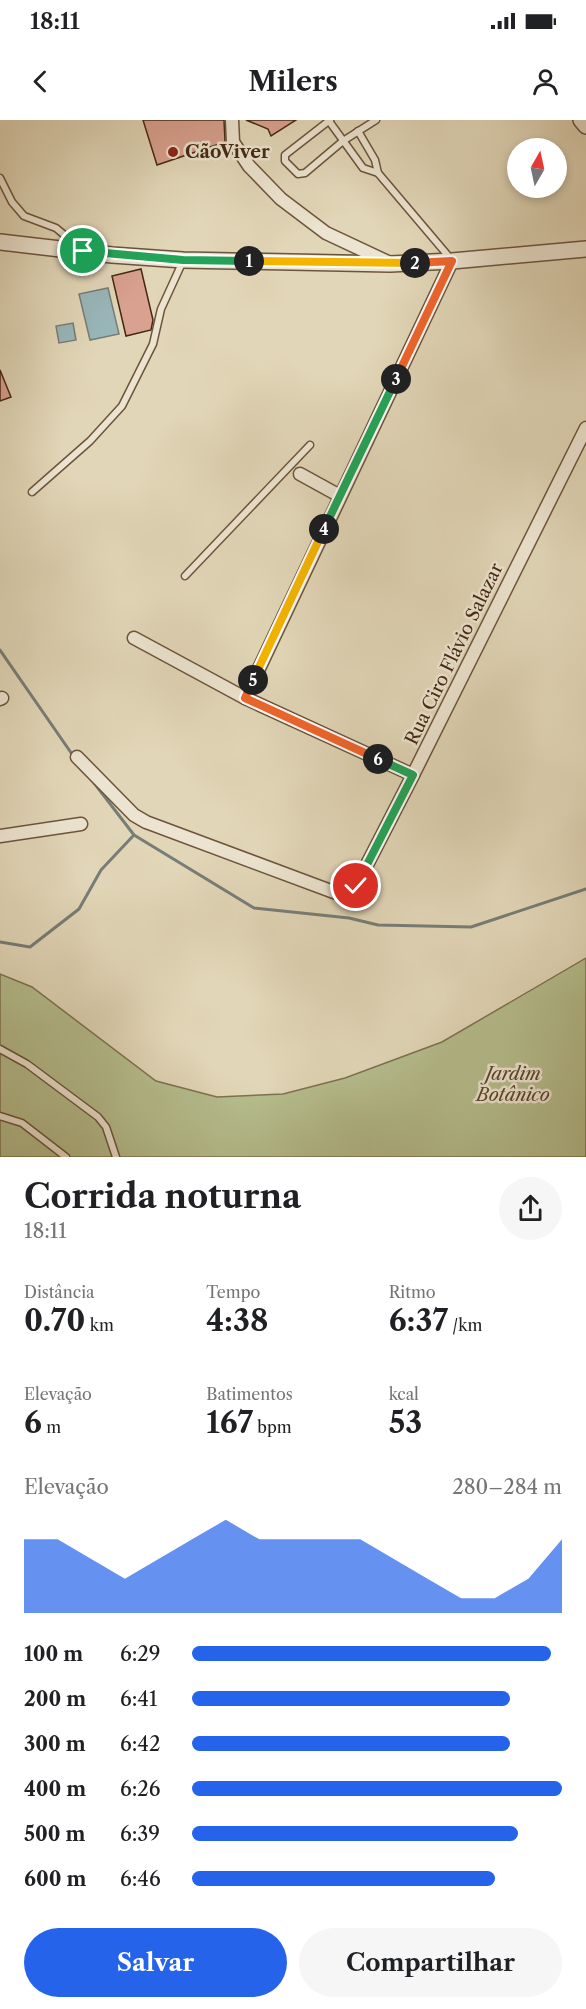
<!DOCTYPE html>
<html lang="pt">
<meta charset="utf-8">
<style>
body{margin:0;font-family:"Libre Caslon Text",serif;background:#f6f6f6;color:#202124;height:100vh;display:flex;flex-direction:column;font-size:22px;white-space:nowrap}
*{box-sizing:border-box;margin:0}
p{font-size:20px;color:#757577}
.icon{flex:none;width:33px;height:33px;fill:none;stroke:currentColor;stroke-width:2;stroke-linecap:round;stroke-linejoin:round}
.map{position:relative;height:1037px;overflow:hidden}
.panel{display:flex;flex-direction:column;background:#fff;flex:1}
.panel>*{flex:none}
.needle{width:39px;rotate:9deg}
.buttons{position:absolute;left:507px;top:18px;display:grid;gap:12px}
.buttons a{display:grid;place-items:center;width:60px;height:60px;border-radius:50%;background:#fff;box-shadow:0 3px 9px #0003;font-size:30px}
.pin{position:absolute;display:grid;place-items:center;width:51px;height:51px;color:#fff;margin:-26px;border:3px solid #fff;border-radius:50%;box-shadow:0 2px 6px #0007}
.km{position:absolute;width:30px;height:30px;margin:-15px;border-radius:50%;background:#222;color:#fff;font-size:16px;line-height:30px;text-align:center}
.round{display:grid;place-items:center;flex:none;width:63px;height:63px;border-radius:32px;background:#f6f6f6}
.head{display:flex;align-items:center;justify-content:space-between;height:102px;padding:0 24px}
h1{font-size:33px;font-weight:800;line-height:45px}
.stats{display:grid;grid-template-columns:repeat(3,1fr);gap:9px;height:102px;padding:6px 24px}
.stats div{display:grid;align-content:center}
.stats b{font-size:30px;font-weight:800}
.stats small{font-size:16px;font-weight:400}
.stats p{font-size:16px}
.chart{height:168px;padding:12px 24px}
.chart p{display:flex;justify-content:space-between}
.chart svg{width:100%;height:108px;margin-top:6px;fill:#2563eb;opacity:.7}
.button{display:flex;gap:12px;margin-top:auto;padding:12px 24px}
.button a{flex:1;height:69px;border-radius:36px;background:#2563eb;color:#fff;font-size:24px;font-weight:800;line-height:69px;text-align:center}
.button a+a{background:#f6f6f6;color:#202124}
ul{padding:0 24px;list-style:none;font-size:20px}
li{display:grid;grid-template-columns:96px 72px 1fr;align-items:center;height:45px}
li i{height:15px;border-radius:8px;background:#2563eb}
.status{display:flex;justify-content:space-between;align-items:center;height:42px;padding:0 30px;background:#fff;direction:ltr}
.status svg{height:16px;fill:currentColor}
header{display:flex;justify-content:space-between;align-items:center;height:78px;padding:0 24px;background:#fff;font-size:27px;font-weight:800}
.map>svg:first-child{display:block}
</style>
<div class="status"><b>18:11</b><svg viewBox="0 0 49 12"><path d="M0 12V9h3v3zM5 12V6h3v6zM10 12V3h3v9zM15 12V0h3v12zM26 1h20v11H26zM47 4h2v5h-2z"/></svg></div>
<header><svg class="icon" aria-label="back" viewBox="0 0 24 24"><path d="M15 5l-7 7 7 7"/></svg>Milers<svg class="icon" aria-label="person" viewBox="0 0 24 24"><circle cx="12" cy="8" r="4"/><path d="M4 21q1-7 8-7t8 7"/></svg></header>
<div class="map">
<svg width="586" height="1037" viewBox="0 0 586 1037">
<rect width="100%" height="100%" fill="#e1d6b7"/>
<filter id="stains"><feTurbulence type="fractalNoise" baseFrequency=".00333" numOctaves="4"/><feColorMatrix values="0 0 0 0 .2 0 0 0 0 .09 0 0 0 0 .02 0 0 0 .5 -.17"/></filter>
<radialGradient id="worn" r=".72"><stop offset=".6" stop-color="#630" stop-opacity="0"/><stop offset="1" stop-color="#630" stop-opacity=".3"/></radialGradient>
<polygon fill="#b5bd8d" stroke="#7d7250" stroke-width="1.5" points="586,838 586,1037 0,1037 0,854 32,867 156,961 217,977 283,974 345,958 442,922"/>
<g fill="#98b6b9" stroke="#777d77" stroke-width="1.5">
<polygon points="108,168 119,214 90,220 79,174"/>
<polygon points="73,203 76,220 59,223 56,206"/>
</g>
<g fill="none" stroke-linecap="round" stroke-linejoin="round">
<g stroke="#777d77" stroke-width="3">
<polyline points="0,530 74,637"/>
<polyline points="91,659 134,715 254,788 349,798 378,805 471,807 586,769"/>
<polyline points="0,822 30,827 79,789 101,750 133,716"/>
</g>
</g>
<g fill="#d9a18f" stroke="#452813" stroke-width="1.5">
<polygon points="143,0 224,0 225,22 157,45"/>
<polygon points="246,0 296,0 271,16 268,9"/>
<polygon points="141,149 153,200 151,210 126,216 112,156"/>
<polygon points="0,250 11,277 0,281"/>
</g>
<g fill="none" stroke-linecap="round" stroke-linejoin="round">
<defs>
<g id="service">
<polyline points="330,0 285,35 285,41 298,54 305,53 343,21 376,0"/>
<polyline points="329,1 363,48 378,53"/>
<polyline points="358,11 375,40 378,53 450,138"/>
<polyline points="0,58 12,82 24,96 56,108 80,128"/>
<polyline points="32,372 90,321 122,286 153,224 161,189 183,141"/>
<polyline points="185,456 310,325"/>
<polyline points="0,929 27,944 98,997 106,1007 116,1037"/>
<polyline points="0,996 22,1003 66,1037"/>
</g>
<g id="minor">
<polyline points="232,0 233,22 249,46 281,79 326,113 390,143"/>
<polyline points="300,354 340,376"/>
<polyline points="134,518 245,578 413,655"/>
<polyline points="245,578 452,141"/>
<polyline points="0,579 2,578"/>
<polyline points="77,637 134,695 146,702 339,774 350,773 356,766 413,655 586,308"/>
<polyline points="0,716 81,704"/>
</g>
<g id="tertiary">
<polyline points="581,0 586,6"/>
<polyline points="0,122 112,135 183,140 390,144 452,141 586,129"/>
</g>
</defs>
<use href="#service" stroke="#6c543c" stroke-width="9"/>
<use href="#minor" stroke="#6c543c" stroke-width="15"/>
<use href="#tertiary" stroke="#6c543c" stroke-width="18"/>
<use href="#service" stroke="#ece4d0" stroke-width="6"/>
<use href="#minor" stroke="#ece4d0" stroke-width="12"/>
<use href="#tertiary" stroke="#ece4d0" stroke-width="15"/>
</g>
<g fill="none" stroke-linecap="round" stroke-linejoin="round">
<defs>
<polyline id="split-1" points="83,131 183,140 249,141"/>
<polyline id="split-2" points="249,141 415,143"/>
<polyline id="split-3" points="396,259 452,141 415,143"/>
<polyline id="split-4" points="324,409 396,259"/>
<polyline id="split-5" points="253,560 324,409"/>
<polyline id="split-6" points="253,560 245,578 378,639"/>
<polyline id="split-7" points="356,766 413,655 378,639"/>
</defs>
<use href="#split-1" stroke="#fff" stroke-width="12"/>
<use href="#split-2" stroke="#fff" stroke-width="12"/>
<use href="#split-3" stroke="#fff" stroke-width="12"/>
<use href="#split-4" stroke="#fff" stroke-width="12"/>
<use href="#split-5" stroke="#fff" stroke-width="12"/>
<use href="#split-6" stroke="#fff" stroke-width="12"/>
<use href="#split-7" stroke="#fff" stroke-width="12"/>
<use href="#split-1" stroke="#22a559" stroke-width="8"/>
<use href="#split-2" stroke="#f5b400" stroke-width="8"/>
<use href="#split-3" stroke="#f0652b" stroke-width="8"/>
<use href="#split-4" stroke="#22a559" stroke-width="8"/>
<use href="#split-5" stroke="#f5b400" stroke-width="8"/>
<use href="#split-6" stroke="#f0652b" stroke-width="8"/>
<use href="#split-7" stroke="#22a559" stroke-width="8"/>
</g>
<circle fill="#8f2418" stroke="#ece4d0" stroke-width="2" cx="173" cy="32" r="6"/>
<g text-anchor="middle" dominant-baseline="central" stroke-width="5" stroke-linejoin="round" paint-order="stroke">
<g font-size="18" font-weight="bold" fill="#452813" stroke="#ece4d0" text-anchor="start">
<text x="185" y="32">CãoViver</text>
</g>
<g font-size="18" fill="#452813" stroke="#ece4d0">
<text transform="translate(454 534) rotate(-64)">Rua Ciro Flávio Salazar</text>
</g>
<g font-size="18" font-style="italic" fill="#5b462b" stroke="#ece4d0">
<text x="513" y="954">Jardim<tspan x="513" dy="21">Botânico</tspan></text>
</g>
</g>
<rect width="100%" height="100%" filter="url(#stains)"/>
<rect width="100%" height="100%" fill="url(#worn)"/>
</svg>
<div class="buttons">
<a><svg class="needle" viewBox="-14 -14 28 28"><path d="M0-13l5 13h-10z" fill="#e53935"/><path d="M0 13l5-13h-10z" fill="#757577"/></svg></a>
</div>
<div class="pin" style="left:83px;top:131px;background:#1e9e55"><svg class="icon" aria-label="arrive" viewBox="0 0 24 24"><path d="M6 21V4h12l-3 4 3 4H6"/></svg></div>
<div class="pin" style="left:356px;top:766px;background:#d93025"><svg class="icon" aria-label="check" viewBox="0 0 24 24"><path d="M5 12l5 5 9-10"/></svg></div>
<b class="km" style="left:249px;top:141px">1</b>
<b class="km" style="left:415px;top:143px">2</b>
<b class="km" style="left:396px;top:259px">3</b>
<b class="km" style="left:324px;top:409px">4</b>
<b class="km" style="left:253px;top:560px">5</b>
<b class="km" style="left:378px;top:639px">6</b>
</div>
<section class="panel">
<div class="head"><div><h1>Corrida noturna</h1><p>18:11</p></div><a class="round"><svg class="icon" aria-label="share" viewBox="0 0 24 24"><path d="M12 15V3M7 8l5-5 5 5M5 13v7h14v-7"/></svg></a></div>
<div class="stats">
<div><p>Distância</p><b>0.70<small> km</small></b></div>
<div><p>Tempo</p><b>4:38</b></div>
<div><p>Ritmo</p><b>6:37<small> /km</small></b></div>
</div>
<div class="stats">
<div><p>Elevação</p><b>6<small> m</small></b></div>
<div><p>Batimentos</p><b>167<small> bpm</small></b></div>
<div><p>kcal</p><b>53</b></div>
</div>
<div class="chart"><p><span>Elevação</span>280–284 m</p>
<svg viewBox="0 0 160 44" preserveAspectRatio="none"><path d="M0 44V14L10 14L20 22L30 30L40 22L50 14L60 6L70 14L80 14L90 14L100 14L110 22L120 30L130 38L140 38L150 30L160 14V44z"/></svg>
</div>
<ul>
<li><b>100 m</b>6:29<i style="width:97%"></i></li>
<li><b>200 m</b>6:41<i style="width:86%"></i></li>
<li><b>300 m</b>6:42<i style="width:86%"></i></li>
<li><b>400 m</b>6:26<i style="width:100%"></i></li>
<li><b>500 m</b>6:39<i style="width:88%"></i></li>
<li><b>600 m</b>6:46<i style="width:82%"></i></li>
</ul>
<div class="button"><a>Salvar</a><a>Compartilhar</a></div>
</section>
